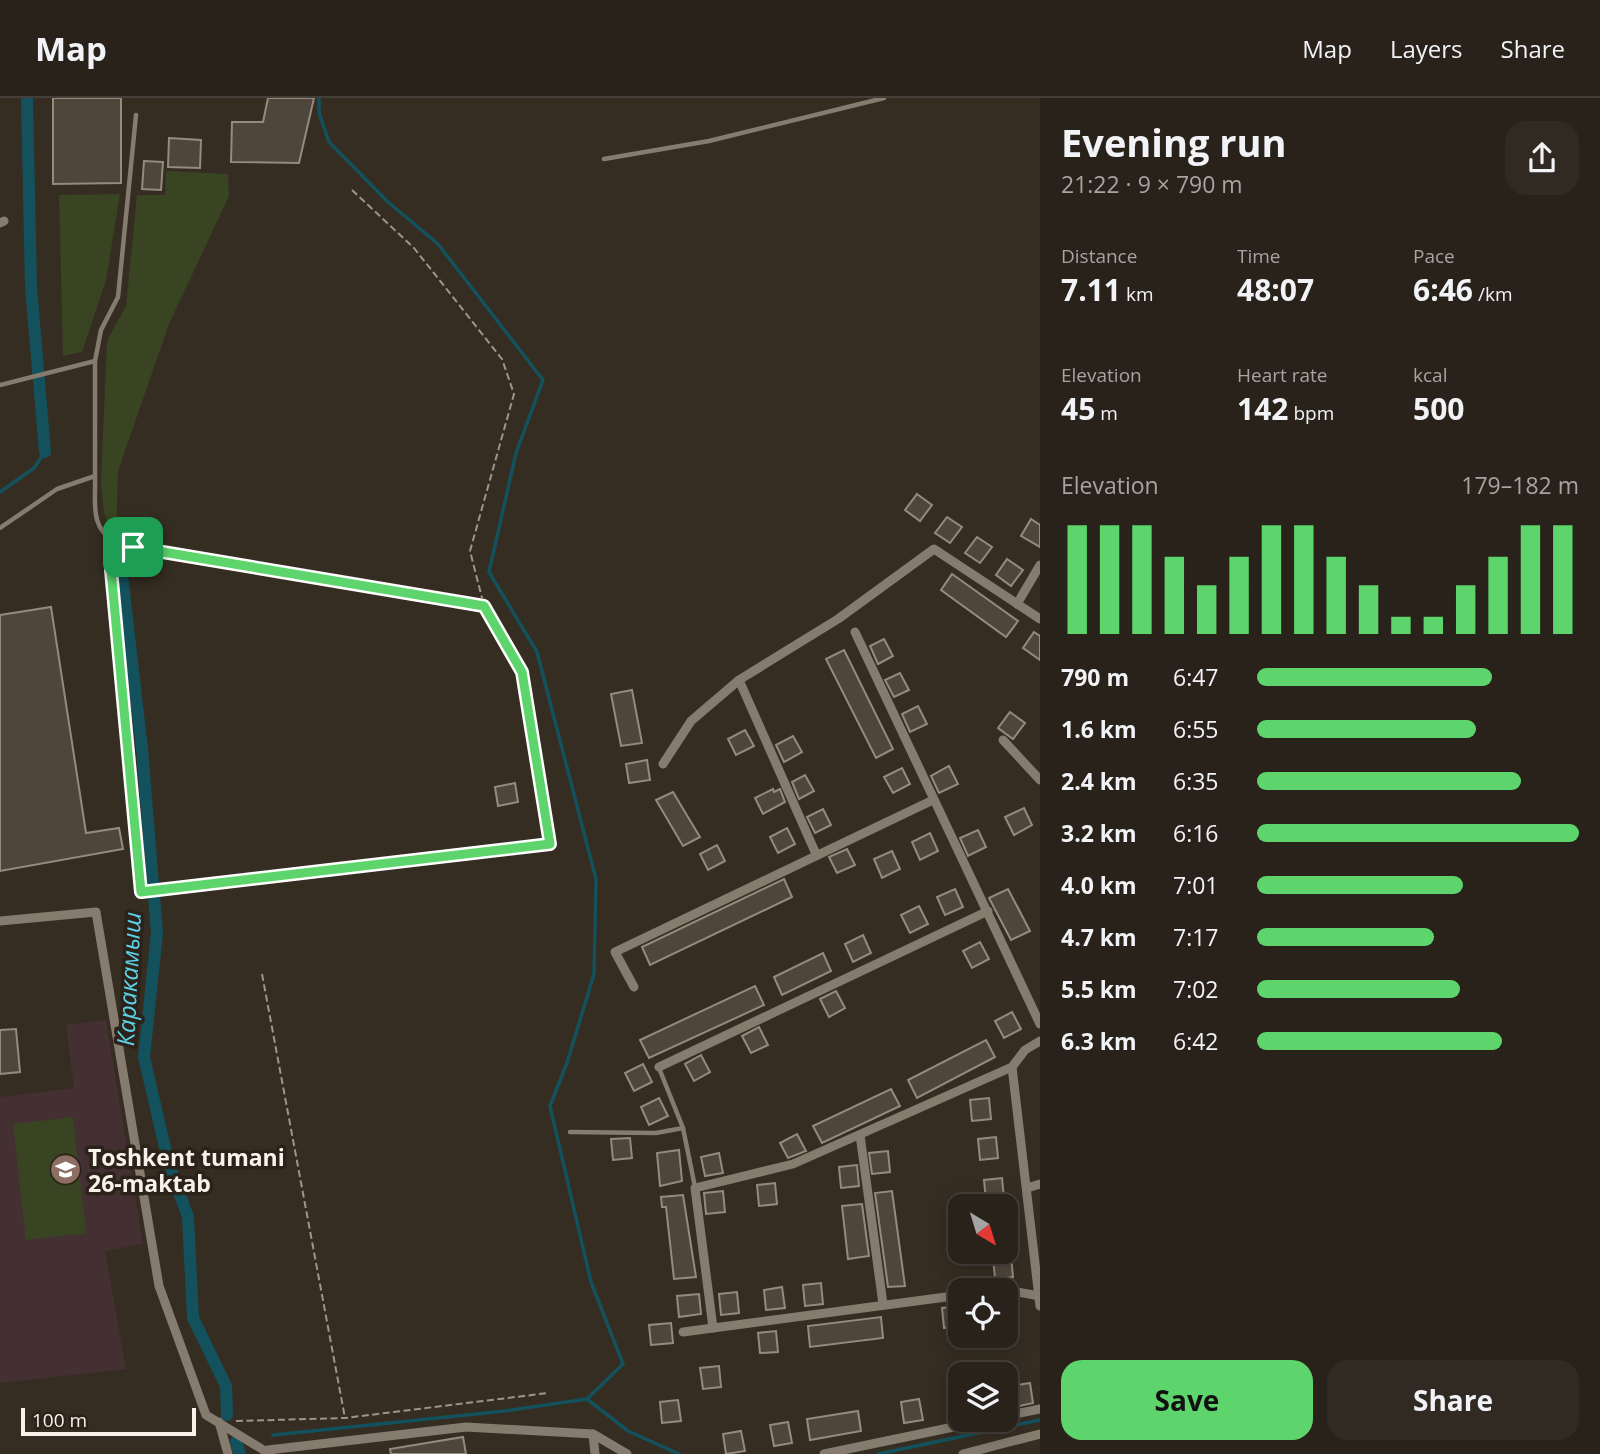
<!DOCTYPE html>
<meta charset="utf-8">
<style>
body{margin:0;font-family:"Open Sans",sans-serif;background:#302a23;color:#f1f3f6;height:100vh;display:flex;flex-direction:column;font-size:26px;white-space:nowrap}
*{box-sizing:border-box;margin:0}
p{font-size:23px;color:#a5a4a2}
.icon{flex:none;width:38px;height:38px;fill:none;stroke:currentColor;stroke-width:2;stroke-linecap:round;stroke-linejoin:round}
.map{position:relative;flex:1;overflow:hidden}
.panel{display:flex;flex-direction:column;background:#28221a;width:560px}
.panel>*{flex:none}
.needle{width:46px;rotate:142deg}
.fabs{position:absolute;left:948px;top:1096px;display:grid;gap:14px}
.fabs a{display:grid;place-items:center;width:70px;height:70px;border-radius:14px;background:#28221a;box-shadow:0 4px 18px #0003,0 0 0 2px #443f39;font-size:35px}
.scale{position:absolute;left:21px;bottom:18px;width:175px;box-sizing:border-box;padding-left:7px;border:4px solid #f8f2eb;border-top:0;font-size:19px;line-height:24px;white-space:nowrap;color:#f8f2eb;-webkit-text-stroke:5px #2b2319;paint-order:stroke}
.pin{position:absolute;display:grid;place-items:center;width:60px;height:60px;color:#fff;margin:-30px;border-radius:14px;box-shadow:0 4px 10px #0006}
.round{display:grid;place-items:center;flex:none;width:74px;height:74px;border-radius:21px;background:#302a23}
.headline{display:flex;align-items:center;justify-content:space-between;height:119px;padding:0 21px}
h1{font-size:38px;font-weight:700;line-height:52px}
.metrics{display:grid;grid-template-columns:repeat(3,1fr);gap:10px;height:119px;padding:7px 21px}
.metrics div{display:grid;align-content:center}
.metrics b{font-size:30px;font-weight:700}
.metrics small{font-size:19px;font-weight:400}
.metrics p{font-size:19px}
.chart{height:196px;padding:14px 21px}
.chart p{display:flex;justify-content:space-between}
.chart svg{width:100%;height:126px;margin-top:7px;stroke:#5ed56c;stroke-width:6}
.primary-button{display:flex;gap:14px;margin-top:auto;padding:14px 21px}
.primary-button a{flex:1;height:80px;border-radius:21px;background:#5ed56c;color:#111;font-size:28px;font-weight:700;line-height:80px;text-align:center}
.primary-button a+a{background:#302a23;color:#f1f3f6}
ul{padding:0 21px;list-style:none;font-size:23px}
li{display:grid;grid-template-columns:112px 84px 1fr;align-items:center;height:52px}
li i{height:18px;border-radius:9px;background:#5ed56c}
header{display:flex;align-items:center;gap:42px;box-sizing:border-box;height:98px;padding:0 35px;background:#28221a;border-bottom:2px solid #443f39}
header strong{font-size:33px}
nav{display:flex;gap:38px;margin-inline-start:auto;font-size:24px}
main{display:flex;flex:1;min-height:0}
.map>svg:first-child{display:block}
</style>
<header>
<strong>Map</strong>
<nav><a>Map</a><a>Layers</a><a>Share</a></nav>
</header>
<main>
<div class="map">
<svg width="1040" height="1356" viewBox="0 0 1040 1356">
<rect width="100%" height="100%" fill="#352d22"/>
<polygon fill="#443033" points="106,922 143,1146 105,1153 126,1271 0,1285 0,999 74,990 66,927"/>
<g fill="#394422">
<polygon points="166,73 228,76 229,98 169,226 118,373 116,438 104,416 101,383 107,243 126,208 137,97 165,97"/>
<polygon points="120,96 106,182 82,254 63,258 59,97"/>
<polygon points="73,1019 86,1135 26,1142 13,1026"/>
</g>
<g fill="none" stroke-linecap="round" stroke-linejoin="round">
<g stroke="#13525d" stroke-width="3.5">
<polyline points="319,0 319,15 329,44 388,104 438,146 543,282 516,355 489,474 537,554 596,781 594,876 567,965 550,1008 591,1184 623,1266 587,1301"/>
<polyline points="0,394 34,370 45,354"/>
<polyline points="273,1337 505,1313 587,1301 628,1333 679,1356"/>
<polyline points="878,1356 1040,1322"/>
</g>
<g stroke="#13525d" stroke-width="12">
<polyline points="27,0 31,189 45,354"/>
<polyline points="122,477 142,651 157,835 144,959 169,1067 188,1119 193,1220 226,1288 227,1317"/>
<polyline points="236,1344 240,1356"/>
</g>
</g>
<g fill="#4f463b" stroke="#948a7d" stroke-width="2">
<polygon points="53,0 121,0 121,85 53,86"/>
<polygon points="268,0 314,0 299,65 231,64 232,24 263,24"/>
<polygon points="169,40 201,42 200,70 168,69"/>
<polygon points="144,63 163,64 161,92 142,91"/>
<polygon points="917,396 932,407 920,423 905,412"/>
<polygon points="947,419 962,429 950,445 935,435"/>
<polygon points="1031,421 1040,427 1040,449 1021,438"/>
<polygon points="977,439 992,449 980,465 965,455"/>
<polygon points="1007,461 1023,472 1011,488 996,477"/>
<polygon points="952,476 1018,523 1006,539 941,492"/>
<polygon points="51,509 86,735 119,730 123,751 0,773 0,517"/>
<polygon points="1034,534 1040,538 1040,562 1023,550"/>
<polygon points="884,541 893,558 878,566 870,548"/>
<polygon points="844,552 893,651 876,660 826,561"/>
<polygon points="900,575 909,592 894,599 885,582"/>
<polygon points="632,592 642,645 621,648 611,596"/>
<polygon points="918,608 927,626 910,634 902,616"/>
<polygon points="1010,614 1025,625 1013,641 998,630"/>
<polygon points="745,632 754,648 736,657 728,641"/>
<polygon points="793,638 802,654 784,664 776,647"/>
<polygon points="647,662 650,682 629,685 626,666"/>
<polygon points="949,668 958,686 939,695 931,678"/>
<polygon points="902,670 910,686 893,695 884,679"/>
<polygon points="805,677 814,693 799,701 792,684"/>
<polygon points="515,685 518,704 498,708 495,689"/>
<polygon points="773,691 774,694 780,691 785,704 763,716 755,700"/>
<polygon points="673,694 700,739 683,748 656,702"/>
<polygon points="1024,710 1032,727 1014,737 1005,719"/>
<polygon points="823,711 831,727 815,735 807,719"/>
<polygon points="787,730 795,746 778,755 770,739"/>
<polygon points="978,732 986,749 968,758 960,740"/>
<polygon points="930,735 938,753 920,762 912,744"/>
<polygon points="717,747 725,763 708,772 700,756"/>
<polygon points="847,751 855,767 837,775 829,759"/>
<polygon points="892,753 900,771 882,780 874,761"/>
<polygon points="784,781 792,799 650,867 642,849"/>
<polygon points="955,791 963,809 945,817 937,799"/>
<polygon points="1008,791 1030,833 1011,842 989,800"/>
<polygon points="919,808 928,826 910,835 901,817"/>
<polygon points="863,837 871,855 853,864 845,846"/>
<polygon points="980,844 989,861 972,870 963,853"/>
<polygon points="823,855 831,873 782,897 774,879"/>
<polygon points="755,888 764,907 649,960 640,942"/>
<polygon points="836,893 845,910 829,919 820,901"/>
<polygon points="1012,914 1021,931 1004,940 995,923"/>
<polygon points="759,929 768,947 751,955 742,938"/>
<polygon points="16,931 20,974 0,976 0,932"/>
<polygon points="986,942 995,959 917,1000 908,982"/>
<polygon points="701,957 710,974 694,983 685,966"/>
<polygon points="643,966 652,984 634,993 625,975"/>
<polygon points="891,991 900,1008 822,1045 813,1028"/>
<polygon points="659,1000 668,1018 649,1027 641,1009"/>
<polygon points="989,1000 991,1021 972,1023 970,1002"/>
<polygon points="797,1036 806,1053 788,1060 780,1045"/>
<polygon points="996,1039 998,1060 980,1062 978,1041"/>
<polygon points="630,1040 632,1060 613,1062 611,1041"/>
<polygon points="679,1052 682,1083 660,1088 657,1055"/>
<polygon points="888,1053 890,1074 872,1076 869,1055"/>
<polygon points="719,1055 723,1075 705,1078 701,1059"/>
<polygon points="857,1067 859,1088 841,1090 839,1069"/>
<polygon points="1002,1080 1004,1101 986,1103 984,1082"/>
<polygon points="775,1085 777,1106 759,1108 757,1087"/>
<polygon points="723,1093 725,1114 706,1116 704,1095"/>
<polygon points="892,1093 905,1188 888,1189 875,1095"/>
<polygon points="683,1097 696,1179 674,1181 666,1109 662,1109 661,1099"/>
<polygon points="862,1106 869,1158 848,1161 842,1108"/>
<polygon points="1011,1158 1013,1179 995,1180 993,1160"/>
<polygon points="821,1185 823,1206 805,1208 803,1187"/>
<polygon points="782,1189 785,1210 766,1212 764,1192"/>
<polygon points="737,1194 739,1215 721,1217 719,1196"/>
<polygon points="699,1196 701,1216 679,1219 677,1198"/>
<polygon points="961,1208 961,1229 944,1230 942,1210"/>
<polygon points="881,1219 883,1240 810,1249 808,1228"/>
<polygon points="671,1225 673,1245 651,1247 649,1227"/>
<polygon points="776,1233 778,1254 760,1255 758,1235"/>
<polygon points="719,1268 721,1289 703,1291 700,1270"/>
<polygon points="1030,1285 1033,1305 1015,1309 1011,1288"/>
<polygon points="919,1301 923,1322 904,1325 901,1304"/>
<polygon points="678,1302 681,1323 662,1325 660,1304"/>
<polygon points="858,1313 861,1333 810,1342 807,1321"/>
<polygon points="788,1324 792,1345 774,1348 770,1327"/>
<polygon points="741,1333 745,1353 726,1356 723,1336"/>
<polygon points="463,1339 466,1356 391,1356 390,1351"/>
</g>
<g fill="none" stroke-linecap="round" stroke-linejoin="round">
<g stroke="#9c958c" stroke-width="2" stroke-dasharray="7 3.5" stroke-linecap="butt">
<polyline points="352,92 414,150 502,261 514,296 470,453 482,500"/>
<polyline points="262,876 345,1320"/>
<polyline points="236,1323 345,1320 548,1295"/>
</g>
<g stroke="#857b6f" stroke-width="4.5">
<polyline points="604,61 709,43 884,0"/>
<polyline points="0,287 95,263"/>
<path d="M 95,378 C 96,405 89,429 115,444 L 484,508 L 522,574 L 550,746 L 141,794 L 111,472 L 133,449"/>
<polyline points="0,430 57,391 95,378 95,263 101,232 118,199 136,17"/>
<polyline points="659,970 683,1030 695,1089"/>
<polyline points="570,1034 656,1035 683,1030"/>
</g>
<g stroke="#857b6f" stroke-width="9">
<polyline points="0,125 4,123"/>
<polyline points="1017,506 1040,467"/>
<polyline points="855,534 1040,926"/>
<polyline points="739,582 816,756"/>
<polyline points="1003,642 1040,682"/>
<polyline points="663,666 691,623 739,582 838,521 934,451 1040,521"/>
<polyline points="0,823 96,814 159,1188 206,1317 270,1356"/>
<polyline points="634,889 615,854 933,702"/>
<polyline points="659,969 988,813"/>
<polyline points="1012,969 1040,1208"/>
<polyline points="860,1037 883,1206"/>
<polyline points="1027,1090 1040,1086"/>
<polyline points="1006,1192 1040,1198"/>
<polyline points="713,1230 695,1090 793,1066 1012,969 1025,952 1040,943"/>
<polyline points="683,1234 961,1197"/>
<polyline points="1006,1318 1040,1311"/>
<polyline points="219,1324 228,1356"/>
<polyline points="593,1336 595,1356"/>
<polyline points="268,1352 466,1329 593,1336 627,1356"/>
<polyline points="824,1356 992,1321"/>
<polyline points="963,1356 1040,1336"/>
</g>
</g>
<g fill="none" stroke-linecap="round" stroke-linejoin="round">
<defs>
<polygon id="route" points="133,449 484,508 522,574 550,746 141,794 111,472"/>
</defs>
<use href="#route" stroke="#fff" stroke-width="14"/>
<use href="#route" stroke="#5ed56c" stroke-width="9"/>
</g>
<defs>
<symbol id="school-disc" viewBox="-11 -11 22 22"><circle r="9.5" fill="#8d6e63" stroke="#2b2319"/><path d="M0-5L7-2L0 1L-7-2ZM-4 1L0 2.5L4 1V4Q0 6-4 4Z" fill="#fff"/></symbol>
</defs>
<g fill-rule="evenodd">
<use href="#school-disc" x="48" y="1054" width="35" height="35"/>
</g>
<g text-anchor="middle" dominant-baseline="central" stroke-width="7" stroke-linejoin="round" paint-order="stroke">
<g font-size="23" font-weight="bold" fill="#f8f2eb" stroke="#2b2319" text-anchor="start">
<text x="88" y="1059">Toshkent tumani<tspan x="88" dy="26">26-maktab</tspan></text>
</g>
<g font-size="24" font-style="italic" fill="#5cd1e7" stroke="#2b2319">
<text transform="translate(128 881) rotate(-87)">Каракамыш</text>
</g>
</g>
</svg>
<div class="fabs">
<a><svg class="needle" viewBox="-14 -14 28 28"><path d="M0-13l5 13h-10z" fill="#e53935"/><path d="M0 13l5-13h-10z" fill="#a5a4a2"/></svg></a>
<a><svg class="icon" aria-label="locate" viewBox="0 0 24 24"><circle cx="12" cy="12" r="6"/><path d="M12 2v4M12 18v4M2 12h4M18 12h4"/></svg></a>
<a><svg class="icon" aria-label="layers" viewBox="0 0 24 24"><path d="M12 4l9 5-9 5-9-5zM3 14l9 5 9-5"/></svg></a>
</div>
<div class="scale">100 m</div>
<div class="pin" style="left:133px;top:449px;background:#1e9e55"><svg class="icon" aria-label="arrive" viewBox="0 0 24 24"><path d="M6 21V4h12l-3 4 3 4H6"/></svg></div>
</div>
<section class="panel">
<div class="headline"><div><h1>Evening run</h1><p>21:22 · 9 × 790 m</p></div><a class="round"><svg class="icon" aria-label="share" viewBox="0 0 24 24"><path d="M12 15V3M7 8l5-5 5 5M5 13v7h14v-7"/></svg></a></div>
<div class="metrics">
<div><p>Distance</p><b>7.11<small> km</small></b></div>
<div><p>Time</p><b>48:07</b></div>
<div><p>Pace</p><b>6:46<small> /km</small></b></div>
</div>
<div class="metrics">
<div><p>Elevation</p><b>45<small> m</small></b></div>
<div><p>Heart rate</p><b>142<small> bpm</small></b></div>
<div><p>kcal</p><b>500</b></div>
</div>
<div class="chart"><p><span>Elevation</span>179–182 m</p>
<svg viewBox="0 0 160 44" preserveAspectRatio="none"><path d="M5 44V6M15 44V6M25 44V6M35 44V17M45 44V27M55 44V17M65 44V6M75 44V6M85 44V17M95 44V27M105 44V38M115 44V38M125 44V27M135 44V17M145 44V6M155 44V6"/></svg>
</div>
<ul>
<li><b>790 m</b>6:47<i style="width:73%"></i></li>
<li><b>1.6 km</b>6:55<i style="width:68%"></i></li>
<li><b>2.4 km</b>6:35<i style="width:82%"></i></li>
<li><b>3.2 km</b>6:16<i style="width:100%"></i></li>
<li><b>4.0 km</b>7:01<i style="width:64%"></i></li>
<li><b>4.7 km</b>7:17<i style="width:55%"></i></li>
<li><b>5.5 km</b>7:02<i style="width:63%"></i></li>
<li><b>6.3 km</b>6:42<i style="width:76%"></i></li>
</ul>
<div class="primary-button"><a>Save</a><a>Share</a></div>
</section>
</main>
